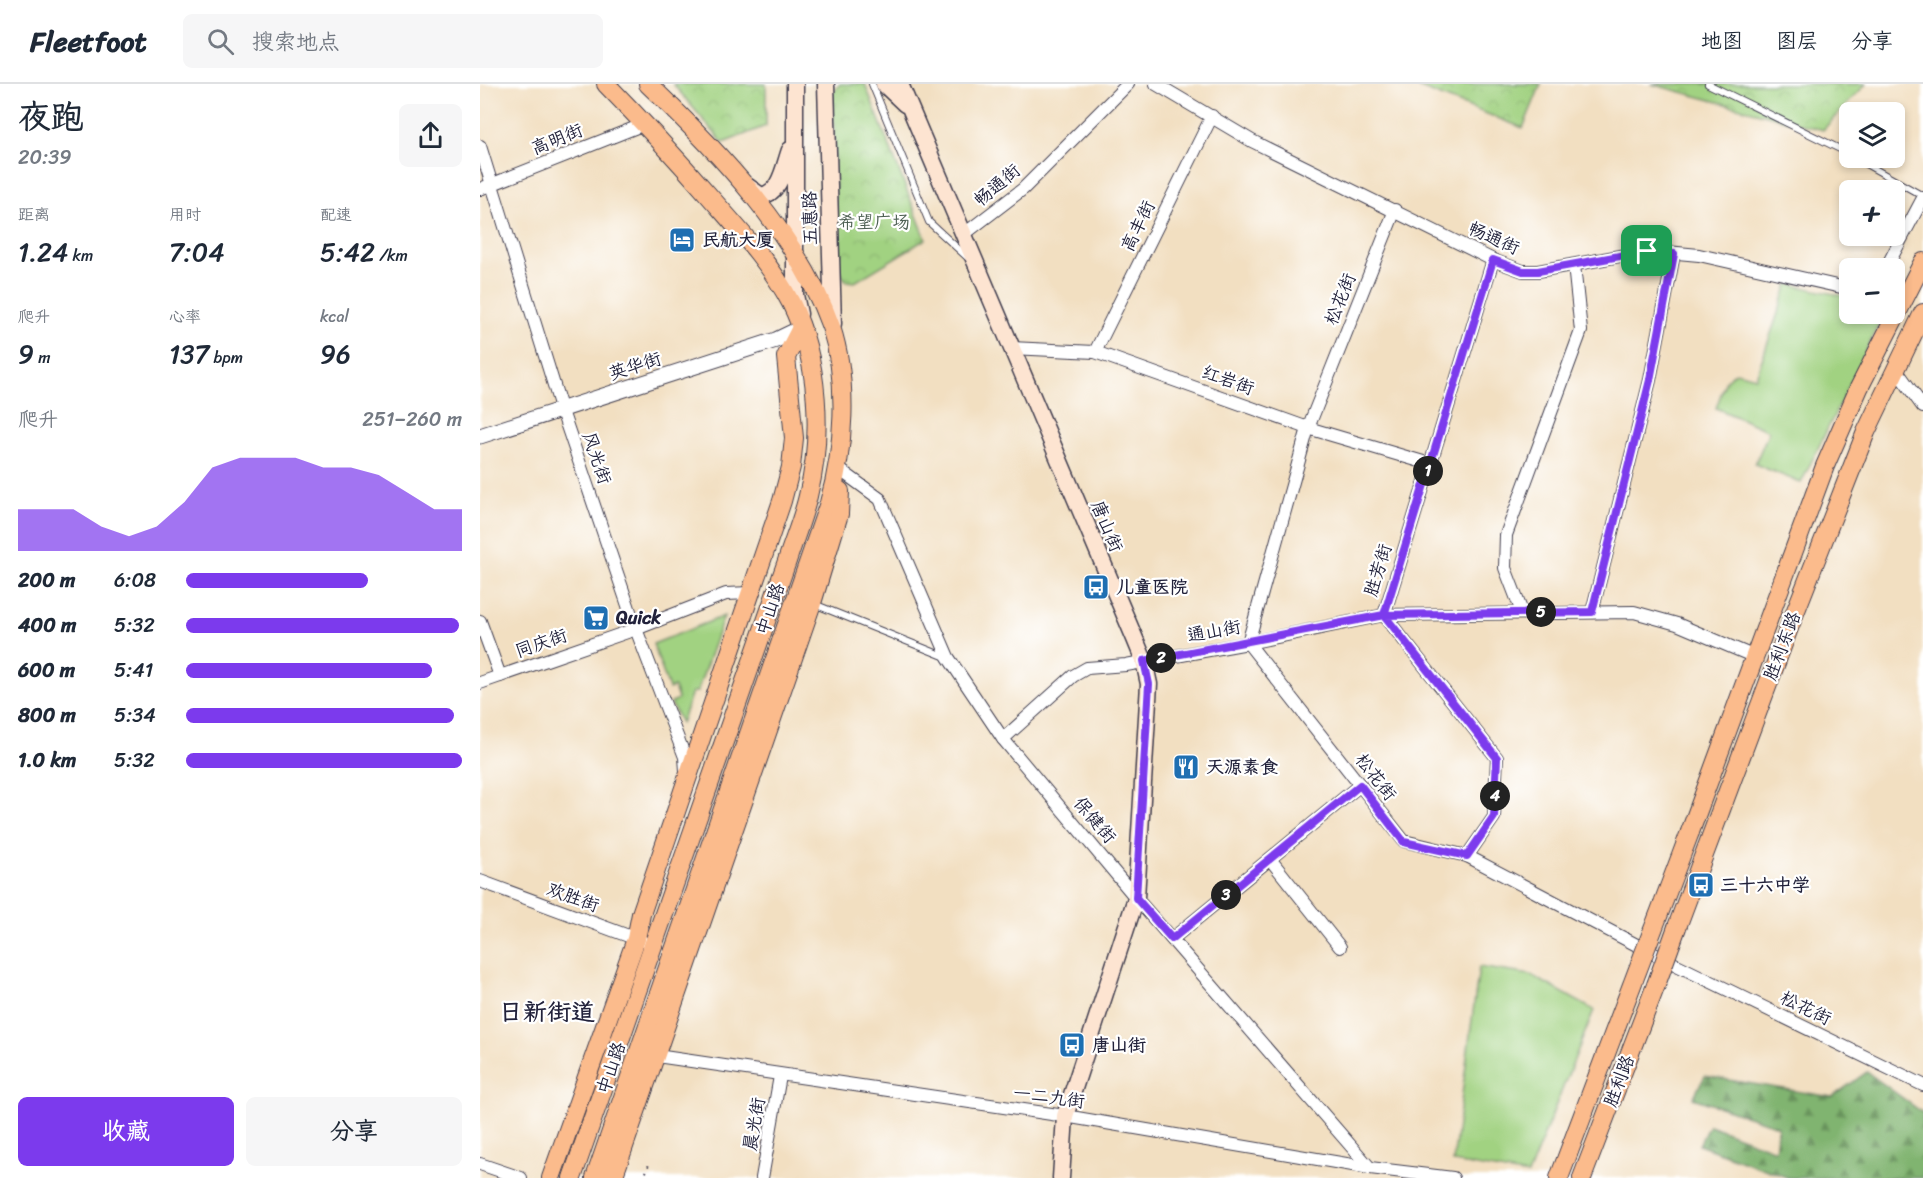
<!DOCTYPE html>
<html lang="zh">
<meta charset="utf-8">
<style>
body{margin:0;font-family:Sriracha,"LXGW WenKai TC",sans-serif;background:#f6f6f7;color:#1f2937;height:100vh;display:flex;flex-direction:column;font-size:22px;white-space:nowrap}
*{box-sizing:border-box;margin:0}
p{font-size:20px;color:#747a83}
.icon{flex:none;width:33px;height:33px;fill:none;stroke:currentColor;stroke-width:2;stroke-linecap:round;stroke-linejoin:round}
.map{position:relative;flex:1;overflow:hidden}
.sheet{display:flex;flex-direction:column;background:#fff;width:480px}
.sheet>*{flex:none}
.fabs{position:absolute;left:1359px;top:18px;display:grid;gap:12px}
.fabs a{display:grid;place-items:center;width:66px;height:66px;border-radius:9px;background:#fff;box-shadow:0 3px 9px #0003;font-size:30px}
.pin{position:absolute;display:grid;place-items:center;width:51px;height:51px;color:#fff;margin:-26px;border-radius:12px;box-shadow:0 3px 9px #0006}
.km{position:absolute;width:30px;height:30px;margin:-15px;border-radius:50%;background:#222;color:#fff;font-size:16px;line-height:30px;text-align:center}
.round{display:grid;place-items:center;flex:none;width:63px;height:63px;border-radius:9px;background:#f6f6f7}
.headline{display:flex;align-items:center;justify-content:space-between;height:102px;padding:0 18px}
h1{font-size:33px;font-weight:600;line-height:45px}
.figures{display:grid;grid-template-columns:repeat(3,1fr);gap:9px;height:102px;padding:6px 18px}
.figures div{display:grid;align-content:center}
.figures b{font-size:26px;font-weight:600}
.figures small{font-size:16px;font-weight:400}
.figures p{font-size:16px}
.chart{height:168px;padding:12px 18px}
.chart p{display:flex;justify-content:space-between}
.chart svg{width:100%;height:108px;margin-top:6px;fill:#7c3aed;opacity:.7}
.button{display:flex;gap:12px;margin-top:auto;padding:12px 18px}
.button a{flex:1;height:69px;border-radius:9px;background:#7c3aed;color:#fff;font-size:24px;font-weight:600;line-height:69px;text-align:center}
.button a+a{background:#f6f6f7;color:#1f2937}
ul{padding:0 18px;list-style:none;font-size:20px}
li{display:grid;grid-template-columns:96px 72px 1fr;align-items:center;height:45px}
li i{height:15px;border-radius:8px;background:#7c3aed}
header{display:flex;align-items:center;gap:36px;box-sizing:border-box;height:84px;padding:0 30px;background:#fff;border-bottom:2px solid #e0e1e3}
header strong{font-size:28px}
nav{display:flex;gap:33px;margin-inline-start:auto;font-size:21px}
.search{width:420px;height:54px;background:#f6f6f7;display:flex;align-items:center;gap:15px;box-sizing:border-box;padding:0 21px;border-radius:9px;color:#747a83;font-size:22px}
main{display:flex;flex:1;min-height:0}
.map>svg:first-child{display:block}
</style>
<header>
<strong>Fleetfoot</strong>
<div class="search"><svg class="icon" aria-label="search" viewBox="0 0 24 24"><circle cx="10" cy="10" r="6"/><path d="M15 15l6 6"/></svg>搜索地点</div>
<nav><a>地图</a><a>图层</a><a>分享</a></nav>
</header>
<main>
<section class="sheet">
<div class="headline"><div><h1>夜跑</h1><p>20:39</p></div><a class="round"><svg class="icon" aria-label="share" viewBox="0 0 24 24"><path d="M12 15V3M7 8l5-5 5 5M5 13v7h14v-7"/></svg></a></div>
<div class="figures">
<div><p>距离</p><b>1.24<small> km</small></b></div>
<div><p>用时</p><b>7:04</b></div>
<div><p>配速</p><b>5:42<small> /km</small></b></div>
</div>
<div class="figures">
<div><p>爬升</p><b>9<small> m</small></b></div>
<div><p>心率</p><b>137<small> bpm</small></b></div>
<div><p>kcal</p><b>96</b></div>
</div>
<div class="chart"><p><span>爬升</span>251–260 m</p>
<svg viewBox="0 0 160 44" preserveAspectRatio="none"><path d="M0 44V27L10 27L20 27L30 34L40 38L50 34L60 24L70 10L80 6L90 6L100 6L110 10L120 10L130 13L140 20L150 27L160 27V44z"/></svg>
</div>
<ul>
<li><b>200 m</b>6:08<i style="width:66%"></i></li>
<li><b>400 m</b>5:32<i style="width:99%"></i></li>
<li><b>600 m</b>5:41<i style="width:89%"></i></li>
<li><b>800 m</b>5:34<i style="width:97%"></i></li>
<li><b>1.0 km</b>5:32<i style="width:100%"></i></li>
</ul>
<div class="button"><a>收藏</a><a>分享</a></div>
</section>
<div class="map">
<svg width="1443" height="1094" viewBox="0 0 1443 1094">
<defs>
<pattern id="forest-firs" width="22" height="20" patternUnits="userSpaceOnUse" patternTransform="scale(1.5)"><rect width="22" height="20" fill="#80b46f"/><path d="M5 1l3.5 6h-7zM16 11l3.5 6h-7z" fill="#68925c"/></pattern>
<pattern id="park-crowns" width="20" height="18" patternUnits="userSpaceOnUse" patternTransform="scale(1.5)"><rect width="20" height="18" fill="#a1d281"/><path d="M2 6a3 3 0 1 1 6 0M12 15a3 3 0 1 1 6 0" fill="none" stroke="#8ab470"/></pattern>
</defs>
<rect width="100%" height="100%" fill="#fff"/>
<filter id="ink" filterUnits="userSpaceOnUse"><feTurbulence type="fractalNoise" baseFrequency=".0167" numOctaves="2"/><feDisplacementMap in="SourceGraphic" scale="12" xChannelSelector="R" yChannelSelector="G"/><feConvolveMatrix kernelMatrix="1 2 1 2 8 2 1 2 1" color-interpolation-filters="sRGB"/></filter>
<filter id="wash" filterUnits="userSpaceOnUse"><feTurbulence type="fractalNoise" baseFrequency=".008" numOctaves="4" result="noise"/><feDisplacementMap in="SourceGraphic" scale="24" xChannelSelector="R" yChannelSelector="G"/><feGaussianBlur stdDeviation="1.35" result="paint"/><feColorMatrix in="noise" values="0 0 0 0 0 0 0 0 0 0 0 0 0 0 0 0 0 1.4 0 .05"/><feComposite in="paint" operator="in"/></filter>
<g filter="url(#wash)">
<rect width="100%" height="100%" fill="#f2dfc1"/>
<g fill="#a1d281" stroke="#627a5e" stroke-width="1.5">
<polygon points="1308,200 1369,213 1370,230 1404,230 1321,399 1275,380 1289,347 1236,324 1246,296 1256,288 1276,293"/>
<polygon points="244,532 217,608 212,608 201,639 191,619 198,615 194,603 189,605 173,560"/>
<polygon points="999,883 1051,891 1114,926 1048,1091 973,1078"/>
</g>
<polygon fill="url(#forest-firs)" stroke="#516b55" stroke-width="1.5" points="1387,988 1443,1029 1443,1094 1309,1094 1219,1061 1229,1041 1295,1066 1298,1042 1213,1014 1225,992 1352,1013"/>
<g fill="url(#park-crowns)" stroke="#627a5e" stroke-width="1.5">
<polygon points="193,0 286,0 286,42 243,59"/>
<polygon points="360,0 385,0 446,155 375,198 366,197 356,183 353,8"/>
<polygon points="930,0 1061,0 1043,44"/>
<polygon points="1171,0 1386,0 1343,46"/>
</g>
</g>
<g filter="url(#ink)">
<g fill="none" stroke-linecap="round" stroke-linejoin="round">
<defs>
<g id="service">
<polyline points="392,0 449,138 487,173"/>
<polyline points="1228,0 1370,70"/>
<polyline points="1375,74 1443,112"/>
<polyline points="334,520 466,573"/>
</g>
<g id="minor">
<polyline points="676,0 772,57 1013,176 1043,187 1058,187 1167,167 1187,168 1219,171 1370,205"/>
<polyline points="0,62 82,327 156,545 205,673 206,687"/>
<polyline points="0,105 162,41 168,42"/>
<polyline points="915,126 828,344 768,559 924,757 987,772 1170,868 1443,1001"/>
<polyline points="483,151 543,105 648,0"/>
<polyline points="1406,184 1443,114"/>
<polyline points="531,264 615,268 828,344 950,380"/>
<polyline points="615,268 732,32"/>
<polyline points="1415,284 1443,323"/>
<polyline points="359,385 400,415 468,573 523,655 656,814 890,1084"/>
<polyline points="1042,528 1025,484 1026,451 1101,247 1094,181"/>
<polyline points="1112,528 1170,296 1194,170"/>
<polyline points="0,537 20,592"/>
<polyline points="0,599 156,545 246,510 270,509"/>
<polyline points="523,655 593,592 607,584 646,581 768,559 904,531 1154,528 1197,540 1275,573"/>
<polyline points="987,772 1014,733 1017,674 904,531 1013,176"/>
<polyline points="790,775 860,863"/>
<polyline points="0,797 162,857"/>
<polyline points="692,855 880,701"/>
<polyline points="170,971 585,1032 890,1084 973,1094"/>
<polyline points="0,1080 41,1094"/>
<polyline points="282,1094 300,992"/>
</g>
<polyline id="tertiary" points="0,352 296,256 321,244"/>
<g id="secondary">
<polyline points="315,0 315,211 319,230"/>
<polyline points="346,0 353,240"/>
<polyline points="404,0 425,20"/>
<polyline points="420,0 655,555 664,577 669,600 656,814 585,1032 581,1094"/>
<path d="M 267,102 L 281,112 C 301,109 304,82 310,66"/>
</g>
<g id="primary">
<polyline points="1210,748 1345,382 1379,304 1443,178"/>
<polyline points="1197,843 1309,544 1386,348 1443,229"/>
<polyline points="71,1094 156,855 161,830 302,417 311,383 314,354 306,273 321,244"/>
<path d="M 92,1094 L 307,477 C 314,455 323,434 328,412 C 343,352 339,275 311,219 C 291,180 260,147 231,114 C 197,75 162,37 126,0"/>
<path d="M 115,1094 L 349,419 C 364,366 369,298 351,243 C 318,150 238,67 168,0"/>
<polyline points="133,1094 332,519 359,430 360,407"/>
<polyline points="1079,1094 1136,943"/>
<polyline points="1102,1094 1176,901"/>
</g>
</defs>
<use href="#service" stroke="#413e4f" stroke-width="8"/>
<use href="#minor" stroke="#413e4f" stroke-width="14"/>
<use href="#tertiary" stroke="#413e4f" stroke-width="17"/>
<use href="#secondary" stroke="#413e4f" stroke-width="19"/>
<use href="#primary" stroke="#413e4f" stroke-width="20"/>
<polyline stroke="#413e4f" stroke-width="2" stroke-dasharray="1.5 4.5" stroke-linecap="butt" points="164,1094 169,1080"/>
<use href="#service" stroke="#fff" stroke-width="6"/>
<use href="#minor" stroke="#fff" stroke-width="12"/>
<use href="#tertiary" stroke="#fff" stroke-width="15"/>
<use href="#secondary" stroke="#fde4d1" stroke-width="16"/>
<use href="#primary" stroke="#fbbb8c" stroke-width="18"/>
<defs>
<g id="primary-bridge">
<polyline points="1176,901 1197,843"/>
<polyline points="1136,943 1210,748"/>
</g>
</defs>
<use href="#primary-bridge" stroke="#413e4f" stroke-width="20" stroke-linecap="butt"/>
<use href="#primary-bridge" stroke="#fbbb8c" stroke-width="18"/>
</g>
</g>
<g fill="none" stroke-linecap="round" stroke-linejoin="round" filter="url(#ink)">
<defs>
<polyline id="route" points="1167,167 1058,187 1043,187 1013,176 904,531 664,577 669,600 656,814 692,855 880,701 924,758 987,772 1014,733 1017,674 904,531 1112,528 1170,296 1194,170 1167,167"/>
</defs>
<use href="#route" stroke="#fff" stroke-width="12"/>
<use href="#route" stroke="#7c3aed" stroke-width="8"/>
</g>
<defs>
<symbol id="hotel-square" viewBox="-11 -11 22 22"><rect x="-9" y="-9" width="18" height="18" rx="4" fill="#1f6fb2" stroke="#fff"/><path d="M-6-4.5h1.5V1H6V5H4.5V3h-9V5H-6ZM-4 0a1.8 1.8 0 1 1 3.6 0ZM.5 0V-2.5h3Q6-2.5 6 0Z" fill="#fff"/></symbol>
<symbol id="bus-square" viewBox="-11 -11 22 22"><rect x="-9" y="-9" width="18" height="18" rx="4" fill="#1f6fb2" stroke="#fff"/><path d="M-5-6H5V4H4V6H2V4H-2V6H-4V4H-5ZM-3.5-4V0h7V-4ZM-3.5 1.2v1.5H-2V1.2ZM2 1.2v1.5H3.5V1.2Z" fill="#fff"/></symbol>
<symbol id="supermarket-square" viewBox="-11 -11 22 22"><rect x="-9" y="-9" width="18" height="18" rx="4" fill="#1f6fb2" stroke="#fff"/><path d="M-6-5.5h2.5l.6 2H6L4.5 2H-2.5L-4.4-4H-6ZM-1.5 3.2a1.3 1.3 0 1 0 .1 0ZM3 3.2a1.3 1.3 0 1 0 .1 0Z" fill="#fff"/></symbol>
<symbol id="restaurant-square" viewBox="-11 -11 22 22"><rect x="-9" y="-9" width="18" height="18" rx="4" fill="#1f6fb2" stroke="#fff"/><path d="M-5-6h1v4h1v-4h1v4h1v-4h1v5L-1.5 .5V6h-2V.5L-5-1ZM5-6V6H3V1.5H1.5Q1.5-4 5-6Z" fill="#fff"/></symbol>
</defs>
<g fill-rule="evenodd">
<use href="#hotel-square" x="187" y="141" width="30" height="30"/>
<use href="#bus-square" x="601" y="488" width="30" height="30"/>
<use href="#supermarket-square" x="101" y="519" width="30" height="30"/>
<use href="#restaurant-square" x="691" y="668" width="30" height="30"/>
<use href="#bus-square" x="1206" y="786" width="30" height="30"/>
<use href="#bus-square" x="577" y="946" width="30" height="30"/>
</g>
<g text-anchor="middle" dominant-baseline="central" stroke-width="4.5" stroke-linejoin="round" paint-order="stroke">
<g font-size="18" fill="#22223b" stroke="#fff">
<text transform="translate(77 55) rotate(-22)">高明街</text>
<text transform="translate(517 101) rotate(-40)">畅通街</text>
<text transform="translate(330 134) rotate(-91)">五惠路</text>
<text transform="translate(658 142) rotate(-64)">高丰街</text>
<text transform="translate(1014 154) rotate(24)">畅通街</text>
<text transform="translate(860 215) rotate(-68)">松花街</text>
<text transform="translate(155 282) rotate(-18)">英华街</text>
<text transform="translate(748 296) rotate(20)">红岩街</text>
<text transform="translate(117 374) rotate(71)">风光街</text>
<text transform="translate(627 442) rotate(67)">唐山街</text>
<text transform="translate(898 486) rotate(-73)">胜芳街</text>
<text transform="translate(290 525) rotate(-71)">中山路</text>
<text transform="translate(734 547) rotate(-10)">通山街</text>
<text transform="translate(61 559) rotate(-19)">同庆街</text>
<text transform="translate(1302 562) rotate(-69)">胜利东路</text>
<text transform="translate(896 693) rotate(52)">松花街</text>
<text transform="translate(615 736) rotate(50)">保健街</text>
<text transform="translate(93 813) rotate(20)">欢胜街</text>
<text transform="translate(1326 924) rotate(26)">松花街</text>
<text transform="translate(131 984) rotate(-71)">中山路</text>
<text transform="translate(1139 997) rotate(-69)">胜利路</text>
<text transform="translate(569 1013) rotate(7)">一二九街</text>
<text transform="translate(274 1040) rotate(-80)">晨光街</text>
</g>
<g font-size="18" fill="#4e6054" stroke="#fff">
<text x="394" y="138">希望广场</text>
</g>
<g font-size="18" font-weight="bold" fill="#22223b" stroke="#fff" text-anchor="start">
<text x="222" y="156">民航大厦</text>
<text x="636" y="503">儿童医院</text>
<text x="136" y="534">Quick</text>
<text x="726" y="683">天源素食</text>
<text x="1240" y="801">三十六中学</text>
<text x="612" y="961">唐山街</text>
</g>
<g font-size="24" font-weight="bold" fill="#22223b" stroke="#fff">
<text x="67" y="928">日新街道</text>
</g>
</g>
</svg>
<div class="fabs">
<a><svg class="icon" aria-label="layers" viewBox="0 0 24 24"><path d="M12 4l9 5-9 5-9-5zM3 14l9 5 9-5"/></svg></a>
<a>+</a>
<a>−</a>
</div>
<div class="pin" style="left:1167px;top:167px;background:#1e9e55"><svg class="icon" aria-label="arrive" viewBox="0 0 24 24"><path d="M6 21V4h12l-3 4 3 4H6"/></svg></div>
<b class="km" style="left:948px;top:387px">1</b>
<b class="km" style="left:681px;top:574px">2</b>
<b class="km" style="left:746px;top:811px">3</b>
<b class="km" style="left:1015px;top:712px">4</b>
<b class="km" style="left:1061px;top:528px">5</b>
</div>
</main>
